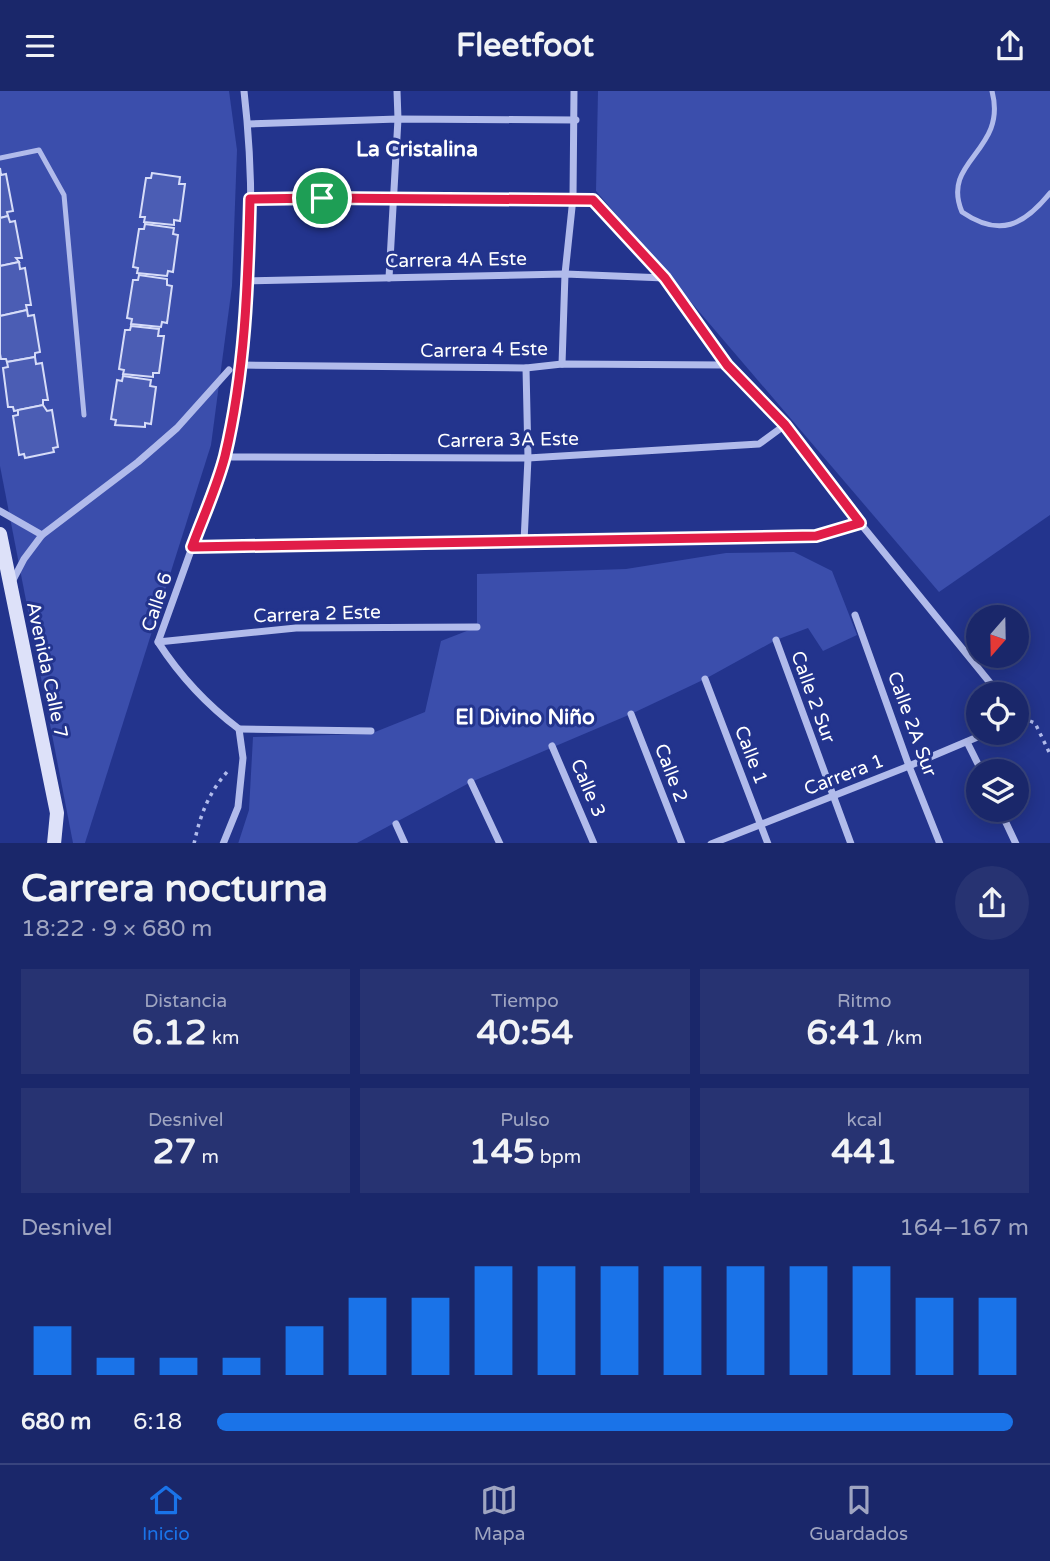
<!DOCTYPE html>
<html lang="es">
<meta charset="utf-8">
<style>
body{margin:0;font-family:"Varela Round",sans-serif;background:#273372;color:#f1f3f6;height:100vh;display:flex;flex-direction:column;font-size:26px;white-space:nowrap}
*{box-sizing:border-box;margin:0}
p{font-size:23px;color:#9fa5c1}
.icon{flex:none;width:38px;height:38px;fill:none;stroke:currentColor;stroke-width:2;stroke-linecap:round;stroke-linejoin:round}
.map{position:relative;height:752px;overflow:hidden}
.drawer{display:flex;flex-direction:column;background:#1a276a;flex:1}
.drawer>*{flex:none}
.needle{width:46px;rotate:200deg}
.fabs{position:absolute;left:966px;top:514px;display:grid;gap:14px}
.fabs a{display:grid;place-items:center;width:63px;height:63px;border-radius:50%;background:#1a276a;box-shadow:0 4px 18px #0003,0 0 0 2px #38447e;font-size:35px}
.pin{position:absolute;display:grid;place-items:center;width:60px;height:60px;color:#fff;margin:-30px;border:4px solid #fff;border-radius:50%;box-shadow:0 2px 7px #0007}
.round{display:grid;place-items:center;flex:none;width:74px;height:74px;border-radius:37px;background:#273372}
.headline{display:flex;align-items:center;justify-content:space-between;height:119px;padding:0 21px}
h1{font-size:38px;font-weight:700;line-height:52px}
.metrics{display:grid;grid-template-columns:repeat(3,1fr);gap:10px;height:119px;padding:7px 21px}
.metrics div{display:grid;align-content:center;border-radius:0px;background:#273372;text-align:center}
.metrics b{font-size:35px;font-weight:700}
.metrics small{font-size:19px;font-weight:400}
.metrics p{font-size:19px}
.chart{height:196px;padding:14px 21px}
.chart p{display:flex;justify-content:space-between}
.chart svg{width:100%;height:126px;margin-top:7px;stroke:#1a73e8;stroke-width:6}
ul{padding:0 21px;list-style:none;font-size:23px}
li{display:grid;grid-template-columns:112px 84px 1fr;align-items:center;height:52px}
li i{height:18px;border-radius:9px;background:#1a73e8}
header{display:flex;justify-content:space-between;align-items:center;height:91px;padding:0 21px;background:#1a276a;font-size:32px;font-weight:700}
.tab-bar{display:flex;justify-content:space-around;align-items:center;height:98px;border-top:2px solid #38447e;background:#1a276a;font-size:19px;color:#9fa5c1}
.tab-bar a{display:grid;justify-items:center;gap:4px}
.tab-bar .active{color:#1a73e8}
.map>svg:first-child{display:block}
</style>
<header><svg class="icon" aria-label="menu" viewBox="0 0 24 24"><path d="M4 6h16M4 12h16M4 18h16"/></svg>Fleetfoot<svg class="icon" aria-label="share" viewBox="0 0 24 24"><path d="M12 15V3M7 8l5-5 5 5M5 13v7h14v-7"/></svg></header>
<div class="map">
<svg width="1050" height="753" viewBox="0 0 1050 753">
<rect width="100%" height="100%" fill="#23348d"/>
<g fill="#3b4eac">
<polygon points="0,0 229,0 237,59 232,195 211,354 85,752 73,752 0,375"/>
<polygon points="598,0 1050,0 1050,424 939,501 596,100"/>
<polygon points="794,461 832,480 857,544 823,560 808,537 776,549 705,588 631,623 471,691 357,752 238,753 249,719 253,646 370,643 425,621 441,550 477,536 477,483 626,478 726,462"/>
</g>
<g fill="#4b5db4" stroke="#d6dcf8" stroke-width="2">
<polygon points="0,77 1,84 6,83 13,120 7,121 8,125 0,127"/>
<polygon points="152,82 180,86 179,93 185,93 180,130 174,129 174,134 144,131 145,126 140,126 146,87 151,87"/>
<polygon points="8,125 10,131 15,130 22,167 16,167 19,171 0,175 0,127"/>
<polygon points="145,133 174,137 173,143 178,144 173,181 168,180 167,185 137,182 138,177 133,176 139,138 144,138"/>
<polygon points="19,171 20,178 25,177 31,214 26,214 27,219 0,225 0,175"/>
<polygon points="139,184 167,188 167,194 172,195 167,232 162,231 161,236 131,233 132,228 127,227 133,189 138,189"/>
<polygon points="27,219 28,225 34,224 40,261 35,262 35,266 7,271 6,268 1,268 0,263 0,225"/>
<polygon points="131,235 159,238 158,245 164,245 159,282 153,282 153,286 123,283 124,279 119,278 125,239 130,239"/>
<polygon points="35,266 36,273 42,272 48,309 43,309 43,314 14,320 13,316 8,316 3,277 8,276 7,271"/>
<polygon points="123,285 151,289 150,295 156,296 151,333 145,332 145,336 115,334 116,329 111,328 117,289 122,290"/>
<polygon points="43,314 47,320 52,319 58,356 53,357 54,361 25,367 24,363 19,364 13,325 18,324 18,319"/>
</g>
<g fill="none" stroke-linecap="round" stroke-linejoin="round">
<g stroke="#b1bbeb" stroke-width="3.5" stroke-dasharray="3.5 5" stroke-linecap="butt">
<polyline points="585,109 592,109 654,175"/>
<polyline points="735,282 778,327"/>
<polyline points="1030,630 1035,632 1050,663"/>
<path d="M 194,753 C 200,724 209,701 228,680"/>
</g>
<g stroke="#b1bbeb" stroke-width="5">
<path d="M 992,0 C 1008,61 940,69 962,121 C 1000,147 1024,134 1050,102"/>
<polyline points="0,67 39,59 64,104 84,324"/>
</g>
<g stroke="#b1bbeb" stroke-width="7">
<polyline points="248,33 398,28 576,29"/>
<polyline points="250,108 573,107"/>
<polyline points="389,187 398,28 397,0"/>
<polyline points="248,190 565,183 665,187 727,274"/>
<polyline points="562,273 565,183 573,107 574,0"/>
<polyline points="241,274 526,277 562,273 727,274"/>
<polyline points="224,366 528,367 759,353 785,334 860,432 1000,604"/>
<polyline points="0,420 42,444 24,468 12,491"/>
<polyline points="42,444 138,371 177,337 229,279"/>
<polyline points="524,451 528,367 526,277"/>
<polyline points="192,456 816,445 860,432"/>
<polyline points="855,524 909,675 940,753"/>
<polyline points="776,549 851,753"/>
<polyline points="158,551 296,537 477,536"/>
<polyline points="705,588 768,753"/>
<polyline points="631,623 682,753"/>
<polyline points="1017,624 1020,628 1017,629"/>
<polyline points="239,638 371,640"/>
<polyline points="967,651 982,681"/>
<polyline points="552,655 594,753"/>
<polyline points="471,691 500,753"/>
<polyline points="1000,719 1016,753"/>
<polyline points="396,733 405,753"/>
<path d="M 223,753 L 238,716 L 243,667 L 239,638 C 207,614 180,585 158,551 C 173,509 188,467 203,426 C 210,406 219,386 225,365 C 252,257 257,111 244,0"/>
<polyline points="711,753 909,675 987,642"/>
</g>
<polyline stroke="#dde1f9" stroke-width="14" points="0,443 57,722 54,753"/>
</g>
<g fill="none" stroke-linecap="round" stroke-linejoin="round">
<defs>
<path id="route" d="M 322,107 L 593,109 L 665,187 L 727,274 L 785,334 L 860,432 L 816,445 L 192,456 C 203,426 217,396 225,365 C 245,281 248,194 250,108 Z"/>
</defs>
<use href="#route" stroke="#fff" stroke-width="14"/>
<use href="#route" stroke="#e11d48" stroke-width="9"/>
</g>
<g text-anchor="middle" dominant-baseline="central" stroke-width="6" stroke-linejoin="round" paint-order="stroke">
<g font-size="19" fill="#fff" stroke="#23348d">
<text transform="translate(456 169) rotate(-1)">Carrera 4A Este</text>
<text transform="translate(484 259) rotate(-1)">Carrera 4 Este</text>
<text transform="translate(508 349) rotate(-1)">Carrera 3A Este</text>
<text transform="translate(157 511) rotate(-72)">Calle 6</text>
<text transform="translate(317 523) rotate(-2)">Carrera 2 Este</text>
<text transform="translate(47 579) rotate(78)">Avenida Calle 7</text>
<text transform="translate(813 606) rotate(70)">Calle 2 Sur</text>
<text transform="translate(912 633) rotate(70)">Calle 2A Sur</text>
<text transform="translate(751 664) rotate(69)">Calle 1</text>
<text transform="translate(671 682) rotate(69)">Calle 2</text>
<text transform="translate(844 684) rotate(-21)">Carrera 1</text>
<text transform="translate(588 697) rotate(67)">Calle 3</text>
</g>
<g font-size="21" font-weight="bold" fill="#fff" stroke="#23348d">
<text x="417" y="58">La Cristalina</text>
<text x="525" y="626">El Divino Niño</text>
</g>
</g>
</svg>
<div class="fabs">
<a><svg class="needle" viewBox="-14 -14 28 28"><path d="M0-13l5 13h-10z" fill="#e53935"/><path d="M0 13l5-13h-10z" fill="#9fa5c1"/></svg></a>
<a><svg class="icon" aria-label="locate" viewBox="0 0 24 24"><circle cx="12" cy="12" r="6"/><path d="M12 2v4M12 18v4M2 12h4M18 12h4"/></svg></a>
<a><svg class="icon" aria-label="layers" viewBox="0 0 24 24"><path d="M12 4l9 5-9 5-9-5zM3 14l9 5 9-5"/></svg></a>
</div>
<div class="pin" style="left:322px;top:107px;background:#1e9e55"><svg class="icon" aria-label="arrive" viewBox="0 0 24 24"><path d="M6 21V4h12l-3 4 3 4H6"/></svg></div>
</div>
<section class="drawer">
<div class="headline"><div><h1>Carrera nocturna</h1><p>18:22 · 9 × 680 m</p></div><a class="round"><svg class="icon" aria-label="share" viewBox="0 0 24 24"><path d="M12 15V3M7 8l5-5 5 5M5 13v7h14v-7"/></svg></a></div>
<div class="metrics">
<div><p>Distancia</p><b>6.12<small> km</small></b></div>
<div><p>Tiempo</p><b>40:54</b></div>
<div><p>Ritmo</p><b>6:41<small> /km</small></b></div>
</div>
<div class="metrics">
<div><p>Desnivel</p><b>27<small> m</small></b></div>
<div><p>Pulso</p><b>145<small> bpm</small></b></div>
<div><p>kcal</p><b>441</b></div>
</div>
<div class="chart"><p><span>Desnivel</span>164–167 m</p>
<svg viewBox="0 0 160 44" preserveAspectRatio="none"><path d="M5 44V27M15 44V38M25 44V38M35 44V38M45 44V27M55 44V17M65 44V17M75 44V6M85 44V6M95 44V6M105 44V6M115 44V6M125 44V6M135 44V6M145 44V17M155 44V17"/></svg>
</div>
<ul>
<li><b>680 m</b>6:18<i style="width:98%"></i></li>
</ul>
</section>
<nav class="tab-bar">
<a class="active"><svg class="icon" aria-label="home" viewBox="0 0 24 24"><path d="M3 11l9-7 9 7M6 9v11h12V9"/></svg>Inicio</a>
<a><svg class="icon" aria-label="map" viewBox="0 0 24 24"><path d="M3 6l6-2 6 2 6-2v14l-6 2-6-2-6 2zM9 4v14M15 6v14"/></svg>Mapa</a>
<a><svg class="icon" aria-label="saved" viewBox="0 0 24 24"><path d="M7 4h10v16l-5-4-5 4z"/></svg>Guardados</a>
</nav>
